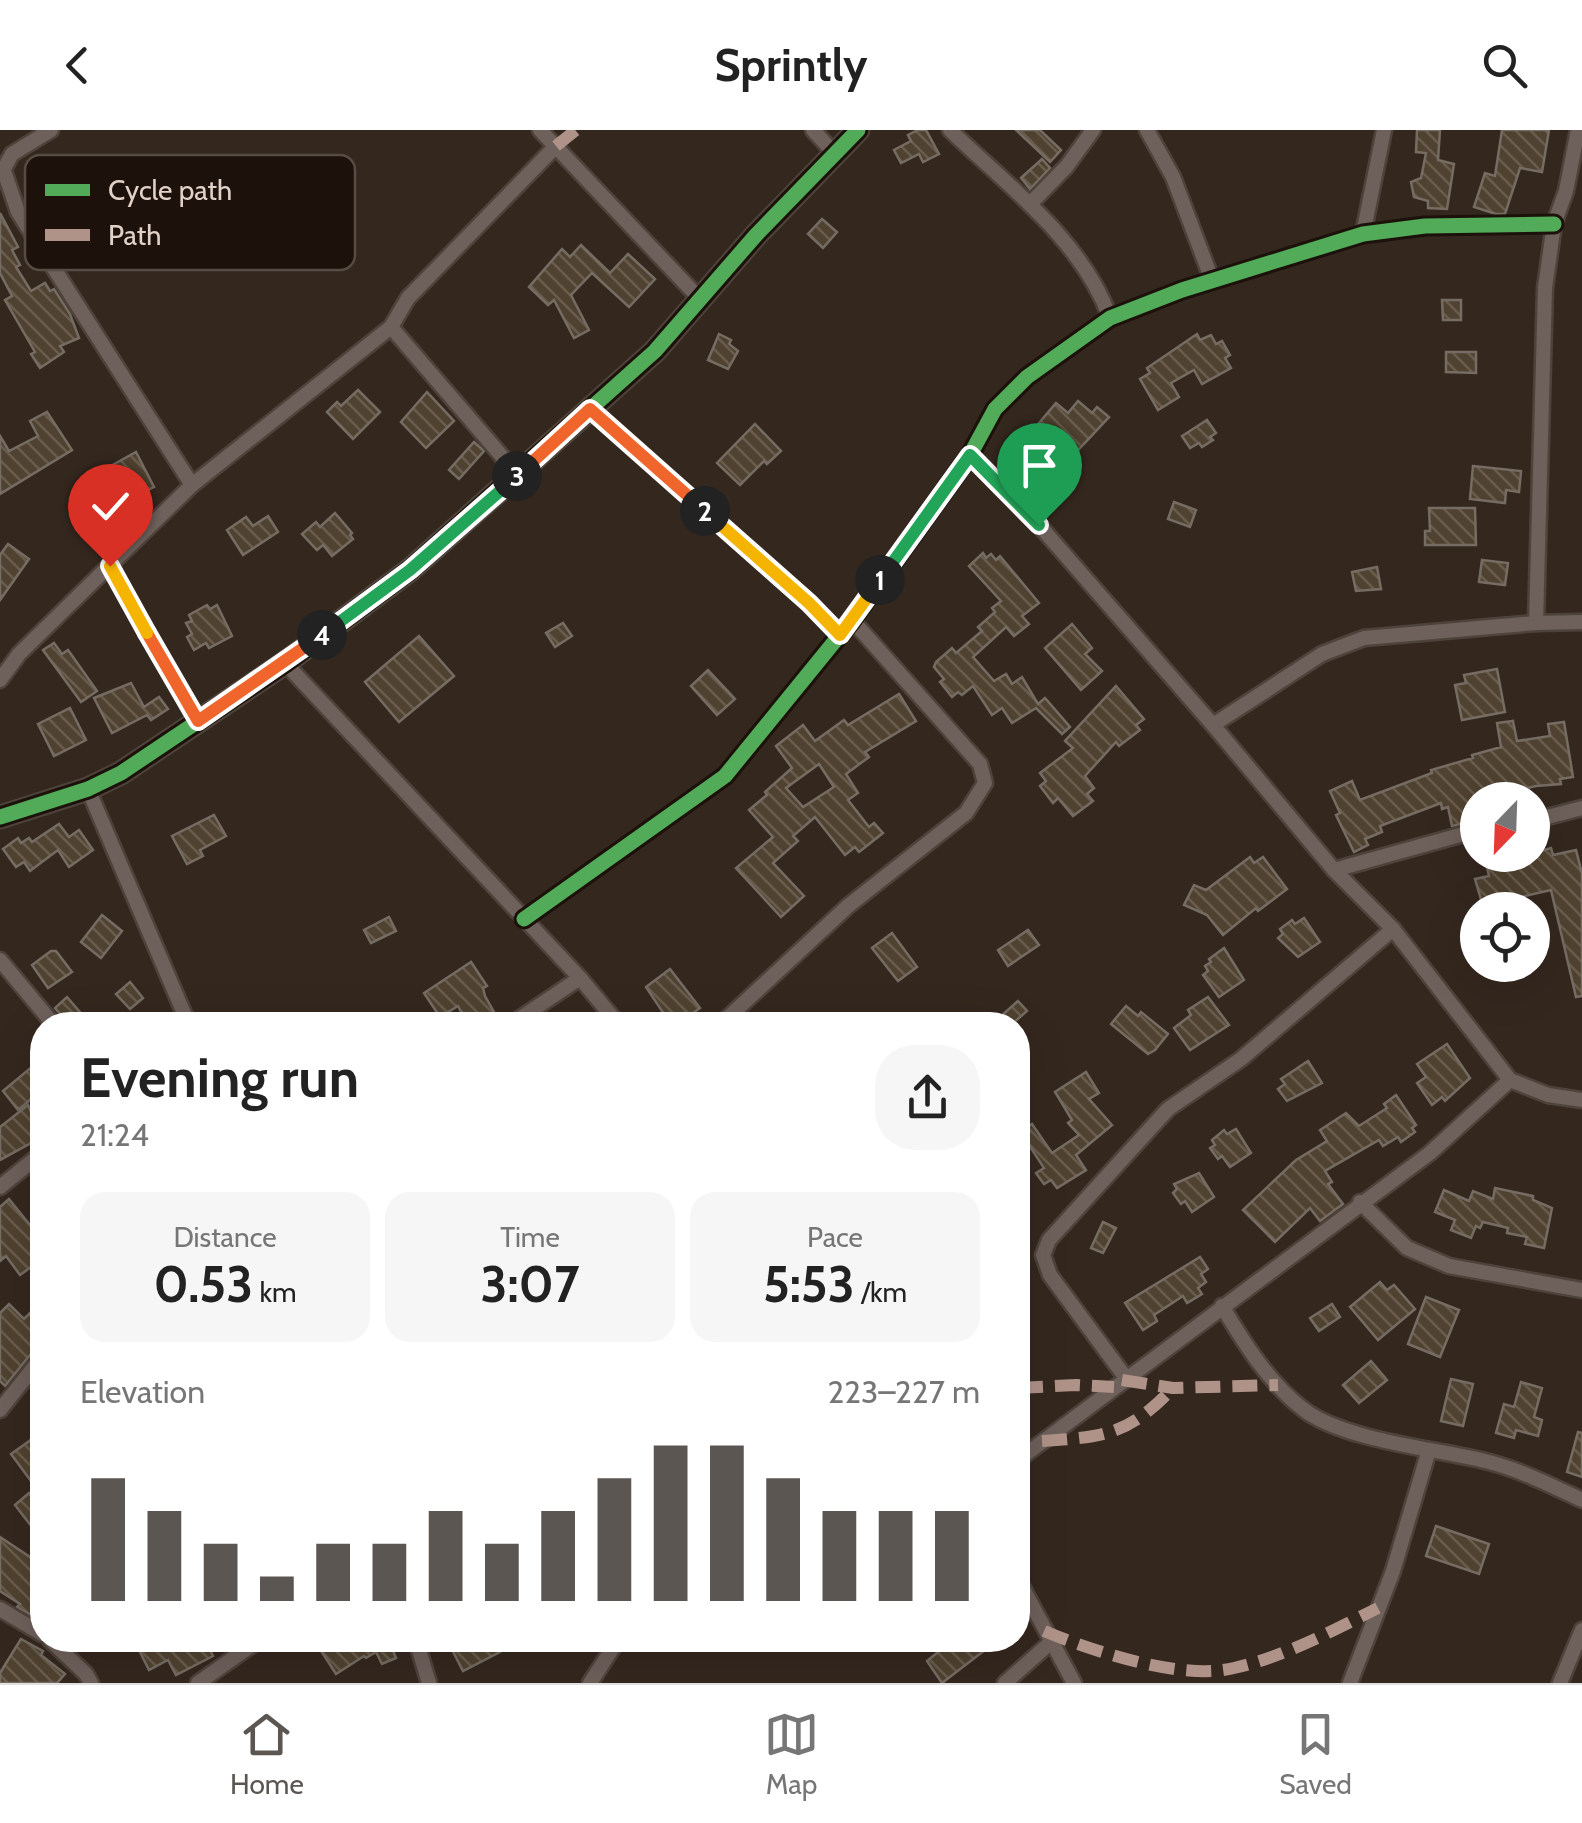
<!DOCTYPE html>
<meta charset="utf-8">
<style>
body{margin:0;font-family:Cabin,sans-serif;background:#f6f6f6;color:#222;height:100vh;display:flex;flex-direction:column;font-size:38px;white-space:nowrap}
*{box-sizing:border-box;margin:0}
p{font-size:32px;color:#767676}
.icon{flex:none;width:55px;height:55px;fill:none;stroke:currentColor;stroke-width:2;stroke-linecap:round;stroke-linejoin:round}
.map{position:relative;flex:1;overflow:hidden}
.panel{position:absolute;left:30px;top:882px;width:1000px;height:640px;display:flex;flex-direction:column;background:#fff;border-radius:40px;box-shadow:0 10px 40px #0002}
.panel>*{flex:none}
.needle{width:65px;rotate:203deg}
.fabs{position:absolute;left:1460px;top:652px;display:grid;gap:20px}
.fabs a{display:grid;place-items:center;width:90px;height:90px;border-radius:50%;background:#fff;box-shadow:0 10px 40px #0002;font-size:50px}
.pin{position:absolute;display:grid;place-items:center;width:85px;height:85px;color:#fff;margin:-102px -42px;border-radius:50% 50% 50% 0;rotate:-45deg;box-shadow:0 0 10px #0007}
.pin .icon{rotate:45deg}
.km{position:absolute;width:50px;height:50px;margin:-25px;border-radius:50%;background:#222;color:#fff;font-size:28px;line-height:50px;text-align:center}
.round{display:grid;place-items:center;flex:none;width:105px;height:105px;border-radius:40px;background:#f6f6f6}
.headline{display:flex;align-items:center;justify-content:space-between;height:170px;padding:0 50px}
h1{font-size:55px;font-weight:800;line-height:75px}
.metrics{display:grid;grid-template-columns:repeat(3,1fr);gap:15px;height:170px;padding:10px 50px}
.metrics div{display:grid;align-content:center;border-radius:25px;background:#f6f6f6;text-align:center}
.metrics b{font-size:50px;font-weight:800}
.metrics small{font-size:28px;font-weight:400}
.metrics p{font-size:28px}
.chart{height:280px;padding:20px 50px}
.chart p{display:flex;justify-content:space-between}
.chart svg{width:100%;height:180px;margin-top:10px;stroke:#5c5652;stroke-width:6}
header{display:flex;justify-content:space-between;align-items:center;height:130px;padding:0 50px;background:#fff;font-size:45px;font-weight:800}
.tab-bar{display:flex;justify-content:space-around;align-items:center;height:140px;border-top:2px solid #e0e0e0;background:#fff;font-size:28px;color:#767676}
.tab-bar a{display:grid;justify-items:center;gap:5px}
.tab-bar .active{color:#5c5652}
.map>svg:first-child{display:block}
</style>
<header><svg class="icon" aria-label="back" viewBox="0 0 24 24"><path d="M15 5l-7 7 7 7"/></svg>Sprintly<svg class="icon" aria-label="search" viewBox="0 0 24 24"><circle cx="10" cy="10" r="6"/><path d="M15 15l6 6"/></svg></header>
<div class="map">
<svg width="1582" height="1553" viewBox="0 0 1582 1553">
<defs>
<pattern id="building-back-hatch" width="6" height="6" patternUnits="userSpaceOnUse" patternTransform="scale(2.5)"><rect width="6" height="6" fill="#504230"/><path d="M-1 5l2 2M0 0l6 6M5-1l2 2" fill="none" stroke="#695c4c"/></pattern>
</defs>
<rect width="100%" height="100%" fill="#34271e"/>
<g fill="url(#building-back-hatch)" stroke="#756c63" stroke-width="2.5" fill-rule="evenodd">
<polygon points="918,0 926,0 939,24 923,32 919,24 901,33 894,20 911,11 908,5"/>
<polygon points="1016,0 1040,0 1061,20 1050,32"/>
<polygon points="1417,0 1440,0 1438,30 1454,34 1447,79 1428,78 1428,71 1414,67 1411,52 1421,48 1426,23 1416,22"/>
<polygon points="1502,0 1549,0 1542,42 1520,38 1505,84 1496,84 1474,77 1485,43 1495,46"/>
<polygon points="1042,29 1050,38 1030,59 1021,48"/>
<polygon points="0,83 18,117 12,120 20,135 16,137 31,161 45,153 50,161 54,159 70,184 79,208 60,216 64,222 40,238 31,224 35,222 5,170 12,166 0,143"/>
<polygon points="822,89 837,102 823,118 808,104"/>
<polygon points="581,115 610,143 628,124 655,149 629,177 592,143 571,165 589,200 574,208 554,170 548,175 529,157 562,119 570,127"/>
<polygon points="1442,170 1461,170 1461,190 1443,190"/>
<polygon points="719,204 731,210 729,214 738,221 728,239 708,230"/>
<polygon points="1197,204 1200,210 1211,205 1216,214 1222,211 1230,225 1225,228 1231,238 1202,254 1194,240 1171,253 1179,267 1158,280 1140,249 1150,243 1147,238"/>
<polygon points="1446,222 1476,222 1476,243 1446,242"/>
<polygon points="358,260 380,282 353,309 327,282 337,272 341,276"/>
<polygon points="427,262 454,291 426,318 401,292"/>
<polygon points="1078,271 1092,283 1097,277 1109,287 1067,332 1045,313 1053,304 1039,293 1056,273 1068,283"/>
<polygon points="47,282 72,320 0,364 0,306 9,321 38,306 30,291"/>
<polygon points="1207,290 1216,303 1210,307 1213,310 1202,317 1199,313 1190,318 1182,306"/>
<polygon points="755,294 781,321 767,334 764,331 740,355 717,333"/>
<polygon points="474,312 484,321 459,349 449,340"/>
<polygon points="136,322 154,357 115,376 100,342"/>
<polygon points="1473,336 1521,341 1519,362 1506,360 1505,373 1470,369"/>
<polygon points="1174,372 1196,380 1190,397 1168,389"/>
<polygon points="1429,378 1475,378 1476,415 1425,415 1425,401 1430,401"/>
<polygon points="335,383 352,403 350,405 353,409 332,426 323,415 317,420 302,404 316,392 320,397"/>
<polygon points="268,386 278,402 243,425 227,400 246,387 253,396"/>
<polygon points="8,414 29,429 0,470 0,425"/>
<polygon points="983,423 986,428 991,424 996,430 1000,426 1039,473 1022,486 1029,494 1014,506 1006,497 973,527 994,551 1006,544 1012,554 1022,547 1038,574 1045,568 1070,597 1062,604 1036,578 1012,593 1002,578 992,585 973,556 962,565 958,562 952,567 940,552 944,549 934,537 936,532 952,518 956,523 982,501 978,497 995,482 992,478 1001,471 969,436"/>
<polygon points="1482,430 1508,433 1505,455 1479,452"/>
<polygon points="1377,437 1381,459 1356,461 1352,442"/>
<polygon points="207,475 210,479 217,475 232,506 209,518 206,513 194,520 187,507 192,504 186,493 192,491 189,485"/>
<polygon points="563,493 572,506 555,517 546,503"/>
<polygon points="1072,494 1092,518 1085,524 1102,541 1081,560 1045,518"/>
<polygon points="419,506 454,546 399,592 365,552"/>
<polygon points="54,513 62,524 68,520 97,561 81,572 43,520"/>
<polygon points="1497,539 1505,582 1462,590 1455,555 1466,553 1464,545"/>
<polygon points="708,540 735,569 717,585 691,556"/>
<polygon points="131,553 144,577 159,567 168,579 151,590 147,585 112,603 94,568"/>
<polygon points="1116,556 1144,589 1136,595 1140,600 1119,616 1116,612 1085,646 1094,658 1087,664 1093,671 1073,686 1058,668 1053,673 1040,656 1046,651 1040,643 1073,618 1065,611"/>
<path d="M 899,564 L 916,591 L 865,622 L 869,627 L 846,644 L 858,663 L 848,670 L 869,697 L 874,693 L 883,703 L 859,722 L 855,717 L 845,725 L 815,687 L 793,706 L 798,711 L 773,733 L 804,766 L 781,787 L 736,738 L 773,707 L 749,680 L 767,665 L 765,662 L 792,638 L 776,616 L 803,595 L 815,611 L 844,590 L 848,595 ZM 819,634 L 834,657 L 803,677 L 786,658 Z"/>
<polygon points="70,578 86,610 54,626 38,594"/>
<polygon points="1513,591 1517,611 1550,606 1548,594 1564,592 1573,647 1560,649 1561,654 1536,656 1478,670 1478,690 1452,696 1448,677 1442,679 1441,673 1380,696 1382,702 1365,709 1368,715 1354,722 1336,685 1340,683 1330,661 1352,651 1360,670 1432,643 1431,640 1473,628 1472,625 1501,617 1497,593"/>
<polygon points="214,685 226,706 200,720 203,726 187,734 172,706"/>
<polygon points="59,694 69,707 79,700 93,720 69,737 58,720 30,741 24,732 16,737 3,719 18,708 21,713 29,708 32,712"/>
<polygon points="1551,718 1553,725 1576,720 1582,744 1582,866 1576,867 1551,760 1521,767 1528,780 1484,780 1475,749 1489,746 1487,737"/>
<polygon points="1250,727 1254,733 1263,727 1287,759 1258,781 1256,778 1223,805 1207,785 1184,775 1194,755 1206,760"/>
<polygon points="102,785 122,801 101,828 81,812"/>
<polygon points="389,787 396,801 371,813 364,800"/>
<polygon points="1304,788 1320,812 1298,827 1278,808 1283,804 1280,799 1292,790 1295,794"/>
<polygon points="1028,800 1039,815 1008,836 998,820"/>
<polygon points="892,803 917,837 898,851 872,818"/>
<polygon points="1224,818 1244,850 1219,867 1203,845 1208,841 1205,836 1211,832 1209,829"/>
<polygon points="51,821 56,821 72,842 48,858 32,835"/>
<polygon points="471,832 487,856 483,858 485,866 498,889 488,895 468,895 458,876 440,887 424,863"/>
<polygon points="670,839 700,878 686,888 683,883 670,893 646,857"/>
<polygon points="130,852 143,868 130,879 116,864"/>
<polygon points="67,867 91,895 70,895 55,878"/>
<polygon points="1208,867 1229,895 1190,920 1174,898 1191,885 1188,880"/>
<polygon points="1018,871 1027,881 1011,895 991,895"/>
<polygon points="1126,876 1138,886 1141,882 1168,904 1155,920 1148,924 1111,894"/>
<polygon points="1447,914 1470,948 1445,971 1442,967 1432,975 1417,953 1426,947 1417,934"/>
<polygon points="1308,931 1322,953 1287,971 1278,959 1285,954 1281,949"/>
<polygon points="33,936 42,947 42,960 18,980 3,961"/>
<polygon points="1086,942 1099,963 1089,969 1112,995 1076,1025 1086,1040 1057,1058 1051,1050 1044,1054 1036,1043 1044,1038 1029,1015 1025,1018 1018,1003 1032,994 1052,1023 1079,1005 1068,993 1072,990 1055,962"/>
<polygon points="1396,965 1416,995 1412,998 1415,1002 1401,1012 1398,1007 1383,1016 1379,1010 1325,1041 1332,1052 1328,1054 1343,1074 1320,1091 1310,1078 1275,1112 1243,1080 1296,1030 1327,1011 1320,1000 1346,983 1359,996 1387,978 1384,974"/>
<polygon points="28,975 42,1007 0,1030 0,997"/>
<polygon points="1236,999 1251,1023 1230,1037 1222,1026 1218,1029 1210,1018 1215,1015 1212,1010 1224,1000 1227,1004"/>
<polygon points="1199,1043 1214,1067 1192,1082 1185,1071 1181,1074 1173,1063 1177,1059 1174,1054"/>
<polygon points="1495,1058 1533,1066 1533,1070 1552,1078 1544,1118 1525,1114 1527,1107 1507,1103 1508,1098 1483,1092 1480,1098 1476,1096 1471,1108 1451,1100 1455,1090 1435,1082 1444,1060 1469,1071 1473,1061 1493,1069"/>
<polygon points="9,1069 42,1110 42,1129 20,1145 6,1126 0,1131 0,1077"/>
<polygon points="1103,1092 1116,1098 1103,1123 1091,1118"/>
<polygon points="1200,1127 1208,1139 1201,1144 1206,1152 1198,1158 1202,1164 1187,1173 1183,1166 1154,1185 1157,1191 1143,1200 1125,1173"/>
<polygon points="1380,1152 1387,1160 1394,1155 1415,1179 1378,1210 1350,1177"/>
<polygon points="1426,1167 1459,1180 1440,1227 1408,1214"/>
<polygon points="42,1171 42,1216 34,1220 5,1256 0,1251 0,1183 9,1174 24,1189"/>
<polygon points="1332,1174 1340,1187 1319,1201 1310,1188"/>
<polygon points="1371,1231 1387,1250 1359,1273 1343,1255"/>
<polygon points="1451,1249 1473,1254 1463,1296 1441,1291"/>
<polygon points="1521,1252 1542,1258 1534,1287 1542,1290 1538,1306 1516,1300 1514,1308 1496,1303 1504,1274 1514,1277"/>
<polygon points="42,1302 42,1343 31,1351 11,1324"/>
<polygon points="1578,1302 1582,1303 1582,1347 1567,1342"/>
<polygon points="29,1363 42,1377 42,1410 15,1375"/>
<polygon points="1436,1396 1489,1414 1479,1444 1426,1426"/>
<polygon points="0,1407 42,1435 42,1444 34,1454 42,1460 42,1491 17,1477 20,1474 0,1461"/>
<polygon points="21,1509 43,1521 41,1525 65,1544 57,1553 0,1553 0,1543"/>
<polygon points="134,1510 205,1510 213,1526 176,1545 168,1530 149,1540"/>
<polygon points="314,1510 395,1510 390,1513 396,1528 382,1534 376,1522 366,1528 364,1526 336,1544"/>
<polygon points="447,1510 494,1510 500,1522 463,1541"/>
<polygon points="953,1510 998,1510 942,1553 927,1531"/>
</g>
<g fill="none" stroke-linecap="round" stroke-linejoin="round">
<defs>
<g id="street">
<polyline points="540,0 699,168"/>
<polyline points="813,0 836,25"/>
<path d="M 950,0 C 1007,55 1083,111 1110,188"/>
<polyline points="1147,0 1173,47 1212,150"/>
<polyline points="4,41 18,82 192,355"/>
<polyline points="1,44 12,24 51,0"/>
<polyline points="1030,74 1067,36 1093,0"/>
<polyline points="1363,104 1384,0"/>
<polyline points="391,197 518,345"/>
<polyline points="590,279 809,473 840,505"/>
<polyline points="970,325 1039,395 1213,595 1334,740 1393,799 1510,950 1548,965 1582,970"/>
<polyline points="110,436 198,591"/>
<polyline points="1536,493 1545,158 1554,94 1566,61 1578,0"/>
<polyline points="285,533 580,848 619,895"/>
<polyline points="0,550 19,524 192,355 391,197 408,168 556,16"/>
<polyline points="1213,595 1322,524 1364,508 1536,493 1582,492"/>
<polyline points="88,659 189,895"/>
<polyline points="1532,691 1582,678"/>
<polyline points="1334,740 1478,700"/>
<polyline points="524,789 725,646 852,490 970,325 995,279 1027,247 1110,188 1182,160 1363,104 1425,96 1554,94"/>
<polyline points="0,830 54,895"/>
<polyline points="510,895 580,848"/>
<polyline points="720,895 848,776 966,683 985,653 980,634 852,490"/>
<polyline points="0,1057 42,1023"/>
<polyline points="1360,1072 1407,1118 1449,1136 1582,1160"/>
<path d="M 1222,1176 C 1244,1213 1269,1253 1303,1279 C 1340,1309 1434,1319 1481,1330 C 1517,1338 1550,1355 1582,1370"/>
<polyline points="1126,1248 1050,1145 1043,1125 1049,1110 1168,979 1241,929 1393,799"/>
<polyline points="0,1280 42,1227"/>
<polyline points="1018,1330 1430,1023 1510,950"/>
<polyline points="1018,1449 1074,1553"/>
<polyline points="0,1479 42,1504"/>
<polyline points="50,1510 86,1544 91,1553"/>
<polyline points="416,1510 429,1553"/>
<polyline points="198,1553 259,1510"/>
<polyline points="590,1553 618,1510"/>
<polyline points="1005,1553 1050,1513"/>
<polyline points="1350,1553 1393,1441 1429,1320"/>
<polyline points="1560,1553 1582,1500"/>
</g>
<polyline id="secondary" points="0,687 88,659 121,643 285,533 410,440 655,221 756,105 858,0"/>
</defs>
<use href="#street" stroke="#4e433b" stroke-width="19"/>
<use href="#secondary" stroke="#4e433b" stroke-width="25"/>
<use href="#street" stroke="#6e605b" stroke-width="14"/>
<use href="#secondary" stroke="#72625b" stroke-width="20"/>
<g stroke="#af9288" stroke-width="12" stroke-dasharray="25 12" stroke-linecap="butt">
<polyline points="556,16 576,0"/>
<polyline points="1122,1250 1173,1258 1278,1255"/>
<polyline points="1018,1258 1076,1255 1114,1257"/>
<path d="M 1042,1311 C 1105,1307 1128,1305 1173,1258"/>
<path d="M 1044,1501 C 1092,1521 1182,1551 1234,1538 C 1284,1527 1332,1501 1378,1478"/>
</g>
<defs>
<g id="cycleway">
<polyline points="0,687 88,659 121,643 285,533 410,440 655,221 756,105 858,0"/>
<polyline points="524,789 725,646 852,490 970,325 995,279 1027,247 1110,188 1182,160 1363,104 1425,96 1554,94"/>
</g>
</defs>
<use href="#cycleway" stroke="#1c120b" stroke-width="21"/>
<use href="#cycleway" stroke="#51ab58" stroke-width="15"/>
</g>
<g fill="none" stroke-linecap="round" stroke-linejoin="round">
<defs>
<polyline id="split-1" points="880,450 970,325 1039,395"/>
<polyline id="split-2" points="705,381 809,473 840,505 880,450"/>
<polyline id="split-3" points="517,346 590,279 705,381"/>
<polyline id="split-4" points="322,505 410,440 517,346"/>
<polyline id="split-5" points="147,503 198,591 322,505"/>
<polyline id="split-6" points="110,436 147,503"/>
</defs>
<use href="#split-1" stroke="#fff" stroke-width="20"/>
<use href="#split-2" stroke="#fff" stroke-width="20"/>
<use href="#split-3" stroke="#fff" stroke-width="20"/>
<use href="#split-4" stroke="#fff" stroke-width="20"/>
<use href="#split-5" stroke="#fff" stroke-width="20"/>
<use href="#split-6" stroke="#fff" stroke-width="20"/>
<use href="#split-1" stroke="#22a559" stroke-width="12"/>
<use href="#split-2" stroke="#f5b400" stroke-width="12"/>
<use href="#split-3" stroke="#f0652b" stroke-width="12"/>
<use href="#split-4" stroke="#22a559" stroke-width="12"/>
<use href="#split-5" stroke="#f0652b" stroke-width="12"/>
<use href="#split-6" stroke="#f5b400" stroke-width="12"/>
</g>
<rect x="25" y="25" width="330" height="115" rx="15" fill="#1c120b" stroke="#574b43" stroke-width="2.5"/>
<rect x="45" y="54" width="45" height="12" fill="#51ab58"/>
<rect x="45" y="99" width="45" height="12" fill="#af9288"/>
<g font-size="28" fill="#e1d1c7">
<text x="108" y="70">Cycle path</text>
<text x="108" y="115">Path</text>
</g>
</svg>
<div class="fabs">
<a><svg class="needle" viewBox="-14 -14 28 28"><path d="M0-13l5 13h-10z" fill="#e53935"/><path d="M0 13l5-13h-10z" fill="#767676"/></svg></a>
<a><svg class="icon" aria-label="locate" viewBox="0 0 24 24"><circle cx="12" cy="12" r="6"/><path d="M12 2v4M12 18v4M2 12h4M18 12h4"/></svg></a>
</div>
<div class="pin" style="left:1039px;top:395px;background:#1e9e55"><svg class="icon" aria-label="arrive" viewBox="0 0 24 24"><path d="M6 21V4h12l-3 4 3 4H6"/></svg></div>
<div class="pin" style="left:110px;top:436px;background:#d93025"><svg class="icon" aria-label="check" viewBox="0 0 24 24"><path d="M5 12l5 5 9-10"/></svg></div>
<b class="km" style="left:880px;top:450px">1</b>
<b class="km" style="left:705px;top:381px">2</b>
<b class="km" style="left:517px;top:346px">3</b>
<b class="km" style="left:322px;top:505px">4</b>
<section class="panel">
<div class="headline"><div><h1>Evening run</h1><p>21:24</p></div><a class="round"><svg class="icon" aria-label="share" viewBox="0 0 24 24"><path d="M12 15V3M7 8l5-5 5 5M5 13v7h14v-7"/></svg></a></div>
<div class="metrics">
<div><p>Distance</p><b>0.53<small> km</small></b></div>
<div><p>Time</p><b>3:07</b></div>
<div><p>Pace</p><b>5:53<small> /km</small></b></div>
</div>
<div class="chart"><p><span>Elevation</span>223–227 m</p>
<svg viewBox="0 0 160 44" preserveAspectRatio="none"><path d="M5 44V14M15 44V22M25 44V30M35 44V38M45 44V30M55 44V30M65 44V22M75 44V30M85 44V22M95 44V14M105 44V6M115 44V6M125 44V14M135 44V22M145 44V22M155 44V22"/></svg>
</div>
</section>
</div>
<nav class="tab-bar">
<a class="active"><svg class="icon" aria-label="home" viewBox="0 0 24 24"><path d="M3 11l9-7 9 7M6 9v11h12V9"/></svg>Home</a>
<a><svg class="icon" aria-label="map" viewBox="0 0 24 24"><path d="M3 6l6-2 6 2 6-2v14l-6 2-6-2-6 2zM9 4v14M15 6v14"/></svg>Map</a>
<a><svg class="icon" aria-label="saved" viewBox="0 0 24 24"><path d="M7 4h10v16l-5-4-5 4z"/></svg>Saved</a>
</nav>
